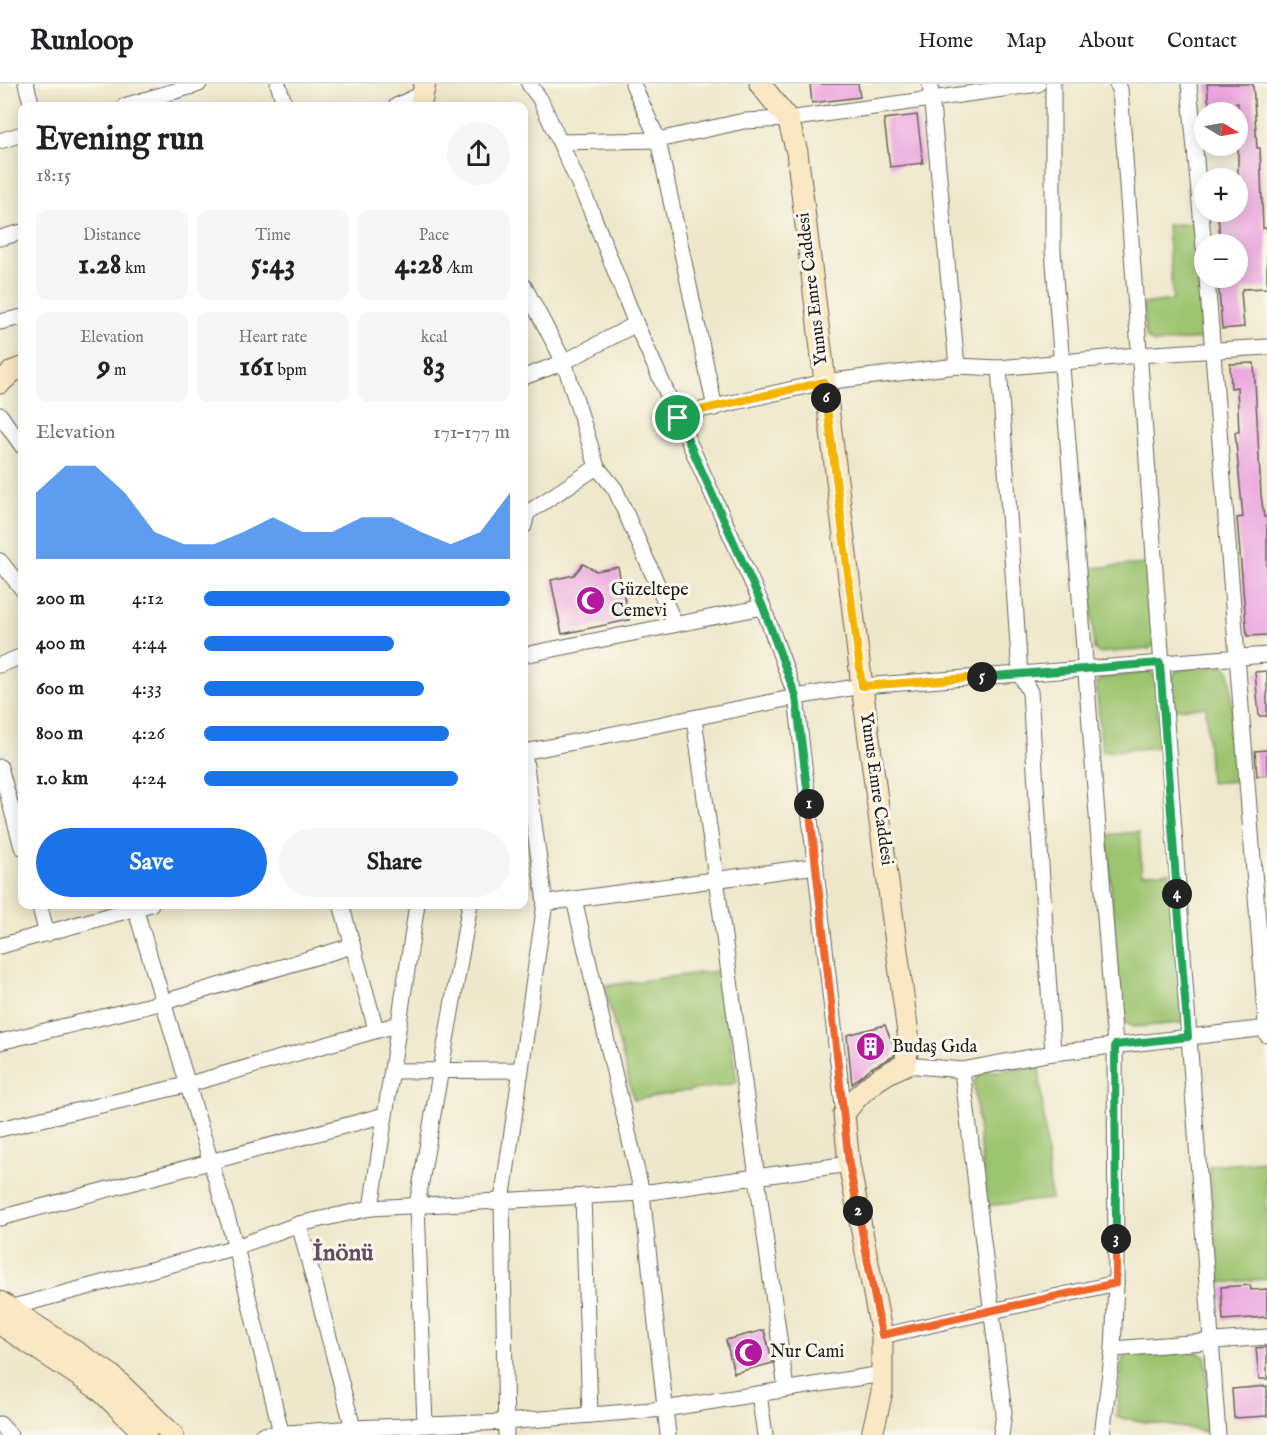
<!DOCTYPE html>
<meta charset="utf-8">
<style>
body{margin:0;font-family:"IM FELL English",serif;background:#f6f6f6;color:#202124;height:100vh;display:flex;flex-direction:column;font-size:22px;white-space:nowrap}
*{box-sizing:border-box;margin:0}
p{font-size:20px;color:#757577}
.icon{flex:none;width:33px;height:33px;fill:none;stroke:currentColor;stroke-width:2;stroke-linecap:round;stroke-linejoin:round}
.map{position:relative;flex:1;overflow:hidden}
.drawer{position:absolute;left:18px;top:18px;width:510px;height:807px;display:flex;flex-direction:column;background:#fff;border-radius:12px;box-shadow:0 3px 15px #0003}
.drawer>*{flex:none}
.needle{width:39px;rotate:100deg}
.tools{position:absolute;left:1194px;top:18px;display:grid;gap:12px}
.tools a{display:grid;place-items:center;width:54px;height:54px;border-radius:50%;background:#fff;box-shadow:0 3px 15px #0003;font-size:30px}
.pin{position:absolute;display:grid;place-items:center;width:51px;height:51px;color:#fff;margin:-26px;border:3px solid #fff;border-radius:50%;box-shadow:0 2px 6px #0007}
.km{position:absolute;width:30px;height:30px;margin:-15px;border-radius:50%;background:#222;color:#fff;font-size:16px;line-height:30px;text-align:center}
.round{display:grid;place-items:center;flex:none;width:63px;height:63px;border-radius:32px;background:#f6f6f6}
.overview{display:flex;align-items:center;justify-content:space-between;height:102px;padding:0 18px}
h1{font-size:33px;font-weight:800;line-height:45px}
.metrics{display:grid;grid-template-columns:repeat(3,1fr);gap:9px;height:102px;padding:6px 18px}
.metrics div{display:grid;align-content:center;border-radius:12px;background:#f6f6f6;text-align:center}
.metrics b{font-size:30px;font-weight:800}
.metrics small{font-size:16px;font-weight:400}
.metrics p{font-size:16px}
.chart{height:168px;padding:12px 18px}
.chart p{display:flex;justify-content:space-between}
.chart svg{width:100%;height:108px;margin-top:6px;fill:#1a73e8;opacity:.7}
.button{display:flex;gap:12px;margin-top:auto;padding:12px 18px}
.button a{flex:1;height:69px;border-radius:36px;background:#1a73e8;color:#fff;font-size:24px;font-weight:800;line-height:69px;text-align:center}
.button a+a{background:#f6f6f6;color:#202124}
ul{padding:0 18px;list-style:none;font-size:20px}
li{display:grid;grid-template-columns:96px 72px 1fr;align-items:center;height:45px}
li i{height:15px;border-radius:8px;background:#1a73e8}
header{display:flex;align-items:center;gap:36px;box-sizing:border-box;height:84px;padding:0 30px;background:#fff;border-bottom:2px solid #e0e0e0}
header strong{font-size:28px}
nav{display:flex;gap:33px;margin-inline-start:auto;font-size:21px}
.map>svg:first-child{display:block}
</style>
<header>
<strong>Runloop</strong>
<nav><a>Home</a><a>Map</a><a>About</a><a>Contact</a></nav>
</header>
<div class="map">
<svg width="1267" height="1351" viewBox="0 0 1267 1351">
<rect width="100%" height="100%" fill="#fbf7ec"/>
<filter id="ink" filterUnits="userSpaceOnUse"><feTurbulence type="fractalNoise" baseFrequency=".0167" numOctaves="2"/><feDisplacementMap in="SourceGraphic" scale="12" xChannelSelector="R" yChannelSelector="G"/><feConvolveMatrix kernelMatrix="1 2 1 2 8 2 1 2 1" color-interpolation-filters="sRGB"/></filter>
<filter id="wash" filterUnits="userSpaceOnUse"><feTurbulence type="fractalNoise" baseFrequency=".008" numOctaves="4" result="noise"/><feDisplacementMap in="SourceGraphic" scale="24" xChannelSelector="R" yChannelSelector="G"/><feGaussianBlur stdDeviation="1.35" result="paint"/><feColorMatrix in="noise" values="0 0 0 0 0 0 0 0 0 0 0 0 0 0 0 0 0 1.4 0 .05"/><feComposite in="paint" operator="in"/></filter>
<g filter="url(#wash)">
<rect width="100%" height="100%" fill="#eee7cb"/>
<g fill="#9cc36e" stroke="#5c7045" stroke-width="1.5">
<polygon points="1195,139 1205,251 1199,255 1154,259 1146,254 1143,220 1173,216 1167,141"/>
<polygon points="1147,480 1154,560 1149,565 1099,569 1094,565 1089,484"/>
<polygon points="1223,581 1230,588 1237,697 1210,699 1206,623 1174,625 1172,593 1177,586"/>
<polygon points="1151,588 1155,593 1161,663 1102,668 1096,599 1101,594"/>
<polygon points="1139,748 1142,790 1170,788 1182,939 1133,943 1121,936 1107,751"/>
<polygon points="721,886 737,999 634,1016 604,902"/>
<polygon points="1039,982 1051,1115 986,1122 974,999 981,989"/>
<polygon points="1266,1077 1267,1195 1218,1199 1209,1082"/>
<polygon points="1194,1266 1206,1273 1210,1348 1116,1333 1123,1272"/>
</g>
<g id="blocks">
<g fill="#eba6df">
<polygon points="810,0 858,0 860,13 812,19"/>
<polygon points="1207,0 1253,0 1257,64 1260,64 1263,144 1267,144 1267,204 1243,205 1241,208 1244,243 1222,245 1218,194 1238,194 1238,160 1220,160 1218,128 1238,128 1238,19 1209,21"/>
<polygon points="917,31 923,79 890,83 884,35"/>
<polygon points="1254,279 1261,411 1264,433 1267,433 1267,551 1247,552 1237,434 1243,433 1235,348 1239,348 1237,303 1231,304 1230,280"/>
<polygon points="583,480 596,487 618,483 629,536 562,550 551,496 574,491"/>
<polygon points="1267,587 1267,632 1259,632 1255,588"/>
<polygon points="1267,666 1267,691 1257,692 1255,667"/>
<polygon points="885,941 895,966 894,972 871,984 852,1000 847,951"/>
<polygon points="1250,1201 1251,1206 1267,1205 1267,1233 1223,1236 1221,1203"/>
<polygon points="764,1246 773,1279 734,1289 726,1256"/>
<polygon points="1267,1263 1267,1295 1259,1295 1256,1264"/>
<polygon points="1267,1302 1267,1332 1234,1334 1232,1305"/>
</g>
</g>
</g>
<g filter="url(#ink)">
<use href="#blocks" fill-opacity="0" stroke="#666359" stroke-width="1.5"/>
<g fill="none" stroke-linecap="round" stroke-linejoin="round">
<defs>
<g id="street">
<polyline points="26,0 32,22"/>
<polyline points="278,0 285,22"/>
<polyline points="529,0 540,15 590,124 636,240 763,523 796,613 844,1030"/>
<polyline points="633,0 658,56 715,324"/>
<polyline points="930,0 957,282"/>
<polyline points="1053,0 1053,167 1115,961 1116,1199 1113,1265 1102,1351"/>
<polyline points="1117,0 1120,5 1218,1351"/>
<polyline points="1189,0 1204,163"/>
<polyline points="124,22 199,0"/>
<polyline points="396,22 422,10 425,15"/>
<polyline points="0,57 22,50"/>
<polyline points="560,58 658,56 744,37 788,35 1038,0"/>
<polyline points="0,154 22,148"/>
<polyline points="1207,194 1267,951"/>
<polyline points="524,202 564,278 597,383 615,405 675,540"/>
<polyline points="0,238 22,233"/>
<polyline points="999,284 1020,590 1030,608 1053,969"/>
<polyline points="524,293 564,278 636,240"/>
<polyline points="0,331 22,362"/>
<polyline points="678,334 696,327 824,298 957,282 999,284 1138,271 1267,263"/>
<polyline points="524,442 527,429 597,383"/>
<polyline points="0,477 22,505"/>
<polyline points="524,571 763,523"/>
<polyline points="0,581 22,572"/>
<polyline points="694,634 786,1305"/>
<polyline points="524,668 796,613 862,602 1267,571"/>
<polyline points="0,683 22,763"/>
<polyline points="574,815 642,1109 668,1351"/>
<polyline points="545,819 816,782"/>
<polyline points="39,820 47,850"/>
<polyline points="134,820 236,1163 281,1348"/>
<polyline points="341,820 376,945"/>
<polyline points="0,862 151,820"/>
<polyline points="0,958 164,918 352,862"/>
<polyline points="905,981 962,986 1053,969 1267,944"/>
<polyline points="962,986 1004,1329 1001,1351"/>
<polyline points="392,987 521,986"/>
<polyline points="0,1045 186,1001 399,940"/>
<polyline points="583,1112 590,1331"/>
<polyline points="371,1124 417,820"/>
<polyline points="0,1134 385,1031"/>
<polyline points="299,1140 353,1344 352,1351"/>
<polyline points="9,1224 236,1163 299,1140 371,1124 642,1109 849,1080"/>
<polyline points="882,1252 1116,1199"/>
<polyline points="1113,1265 1267,1253"/>
<polyline points="759,1310 765,1351"/>
<polyline points="0,1340 10,1351"/>
<polyline points="425,1341 417,1121 470,820"/>
<polyline points="262,1351 353,1344 505,1338 664,1325 882,1290"/>
<polyline points="506,1351 502,1117 545,819 524,668"/>
</g>
<g id="secondary">
<path d="M 760,0 L 788,35 L 797,68 L 862,602 L 909,957 L 905,981 C 878,992 860,1007 844,1030 L 849,1080 L 882,1252 L 882,1308 L 872,1351"/>
<polyline points="420,22 425,0"/>
<polyline points="0,299 13,287 22,284"/>
<polyline points="0,1218 110,1290 173,1351"/>
<polyline points="0,1240 100,1306 146,1351"/>
</g>
</defs>
<use href="#street" stroke="#666359" stroke-width="17"/>
<use href="#secondary" stroke="#666359" stroke-width="23"/>
<use href="#street" stroke="#fff" stroke-width="15"/>
<use href="#secondary" stroke="#fae7c3" stroke-width="21"/>
</g>
</g>
<g fill="none" stroke-linecap="round" stroke-linejoin="round" filter="url(#ink)">
<defs>
<polyline id="split-1" points="678,334 763,523 796,613 809,720"/>
<polyline id="split-2" points="809,720 849,1080 858,1127"/>
<polyline id="split-3" points="858,1127 882,1251 1116,1199 1116,1155"/>
<polyline id="split-4" points="1116,1155 1115,961 1188,953 1177,810"/>
<polyline id="split-5" points="982,593 1160,579 1177,810"/>
<polyline id="split-6" points="826,314 862,602 982,593"/>
<polyline id="split-7" points="678,334 696,327 824,298 826,314"/>
</defs>
<use href="#split-1" stroke="#fff" stroke-width="12"/>
<use href="#split-2" stroke="#fff" stroke-width="12"/>
<use href="#split-3" stroke="#fff" stroke-width="12"/>
<use href="#split-4" stroke="#fff" stroke-width="12"/>
<use href="#split-5" stroke="#fff" stroke-width="12"/>
<use href="#split-6" stroke="#fff" stroke-width="12"/>
<use href="#split-7" stroke="#fff" stroke-width="12"/>
<use href="#split-1" stroke="#22a559" stroke-width="8"/>
<use href="#split-2" stroke="#f0652b" stroke-width="8"/>
<use href="#split-3" stroke="#f0652b" stroke-width="8"/>
<use href="#split-4" stroke="#22a559" stroke-width="8"/>
<use href="#split-5" stroke="#22a559" stroke-width="8"/>
<use href="#split-6" stroke="#f5b400" stroke-width="8"/>
<use href="#split-7" stroke="#f5b400" stroke-width="8"/>
</g>
<defs>
<symbol id="mosque-disc" viewBox="-11 -11 22 22"><circle r="9.5" fill="#b5179e" stroke="#fbf7ec"/><path d="M3.5-4.9A6 6 0 1 0 3.5 4.9A5 5 0 1 1 3.5-4.9Z" fill="#fff"/></symbol>
<symbol id="building-disc" viewBox="-11 -11 22 22"><circle r="9.5" fill="#b5179e" stroke="#fbf7ec"/><path d="M-4-6H4V6H1V3H-1V6H-4ZM-2.5-4.3h1.7v1.8h-1.7ZM.8-4.3h1.7v1.8H.8ZM-2.5-1h1.7V.8h-1.7ZM.8-1h1.7V.8H.8Z" fill="#fff"/></symbol>
</defs>
<g fill-rule="evenodd">
<use href="#mosque-disc" x="574" y="500" width="33" height="33"/>
<use href="#building-disc" x="854" y="946" width="33" height="33"/>
<use href="#mosque-disc" x="732" y="1252" width="33" height="33"/>
</g>
<g text-anchor="middle" dominant-baseline="central" stroke-width="6" stroke-linejoin="round" paint-order="stroke">
<g font-size="18" fill="#1c1c1c" stroke="#fbf7ec">
<text transform="translate(813 205) rotate(-97)">Yunus Emre Caddesi</text>
<text transform="translate(876 705) rotate(82)">Yunus Emre Caddesi</text>
</g>
<g font-size="18" fill="#1c1c1c" stroke="#fbf7ec" text-anchor="start">
<text x="611" y="506">Güzeltepe<tspan x="611" dy="21">Cemevi</tspan></text>
<text x="892" y="963">Budaş Gıda</text>
<text x="770" y="1268">Nur Cami</text>
</g>
<g font-size="24" font-weight="bold" fill="#644c60" stroke="#fbf7ec">
<text x="343" y="1169">İnönü</text>
</g>
</g>
</svg>
<div class="tools">
<a><svg class="needle" viewBox="-14 -14 28 28"><path d="M0-13l5 13h-10z" fill="#e53935"/><path d="M0 13l5-13h-10z" fill="#757577"/></svg></a>
<a>+</a>
<a>−</a>
</div>
<div class="pin" style="left:678px;top:334px;background:#1e9e55"><svg class="icon" aria-label="arrive" viewBox="0 0 24 24"><path d="M6 21V4h12l-3 4 3 4H6"/></svg></div>
<b class="km" style="left:809px;top:720px">1</b>
<b class="km" style="left:858px;top:1127px">2</b>
<b class="km" style="left:1116px;top:1155px">3</b>
<b class="km" style="left:1177px;top:810px">4</b>
<b class="km" style="left:982px;top:593px">5</b>
<b class="km" style="left:826px;top:314px">6</b>
<section class="drawer">
<div class="overview"><div><h1>Evening run</h1><p>18:15</p></div><a class="round"><svg class="icon" aria-label="share" viewBox="0 0 24 24"><path d="M12 15V3M7 8l5-5 5 5M5 13v7h14v-7"/></svg></a></div>
<div class="metrics">
<div><p>Distance</p><b>1.28<small> km</small></b></div>
<div><p>Time</p><b>5:43</b></div>
<div><p>Pace</p><b>4:28<small> /km</small></b></div>
</div>
<div class="metrics">
<div><p>Elevation</p><b>9<small> m</small></b></div>
<div><p>Heart rate</p><b>161<small> bpm</small></b></div>
<div><p>kcal</p><b>83</b></div>
</div>
<div class="chart"><p><span>Elevation</span>171–177 m</p>
<svg viewBox="0 0 160 44" preserveAspectRatio="none"><path d="M0 44V17L10 6L20 6L30 17L40 33L50 38L60 38L70 33L80 27L90 33L100 33L110 27L120 27L130 33L140 38L150 33L160 17V44z"/></svg>
</div>
<ul>
<li><b>200 m</b>4:12<i style="width:100%"></i></li>
<li><b>400 m</b>4:44<i style="width:62%"></i></li>
<li><b>600 m</b>4:33<i style="width:72%"></i></li>
<li><b>800 m</b>4:26<i style="width:80%"></i></li>
<li><b>1.0 km</b>4:24<i style="width:83%"></i></li>
</ul>
<div class="button"><a>Save</a><a>Share</a></div>
</section>
</div>
